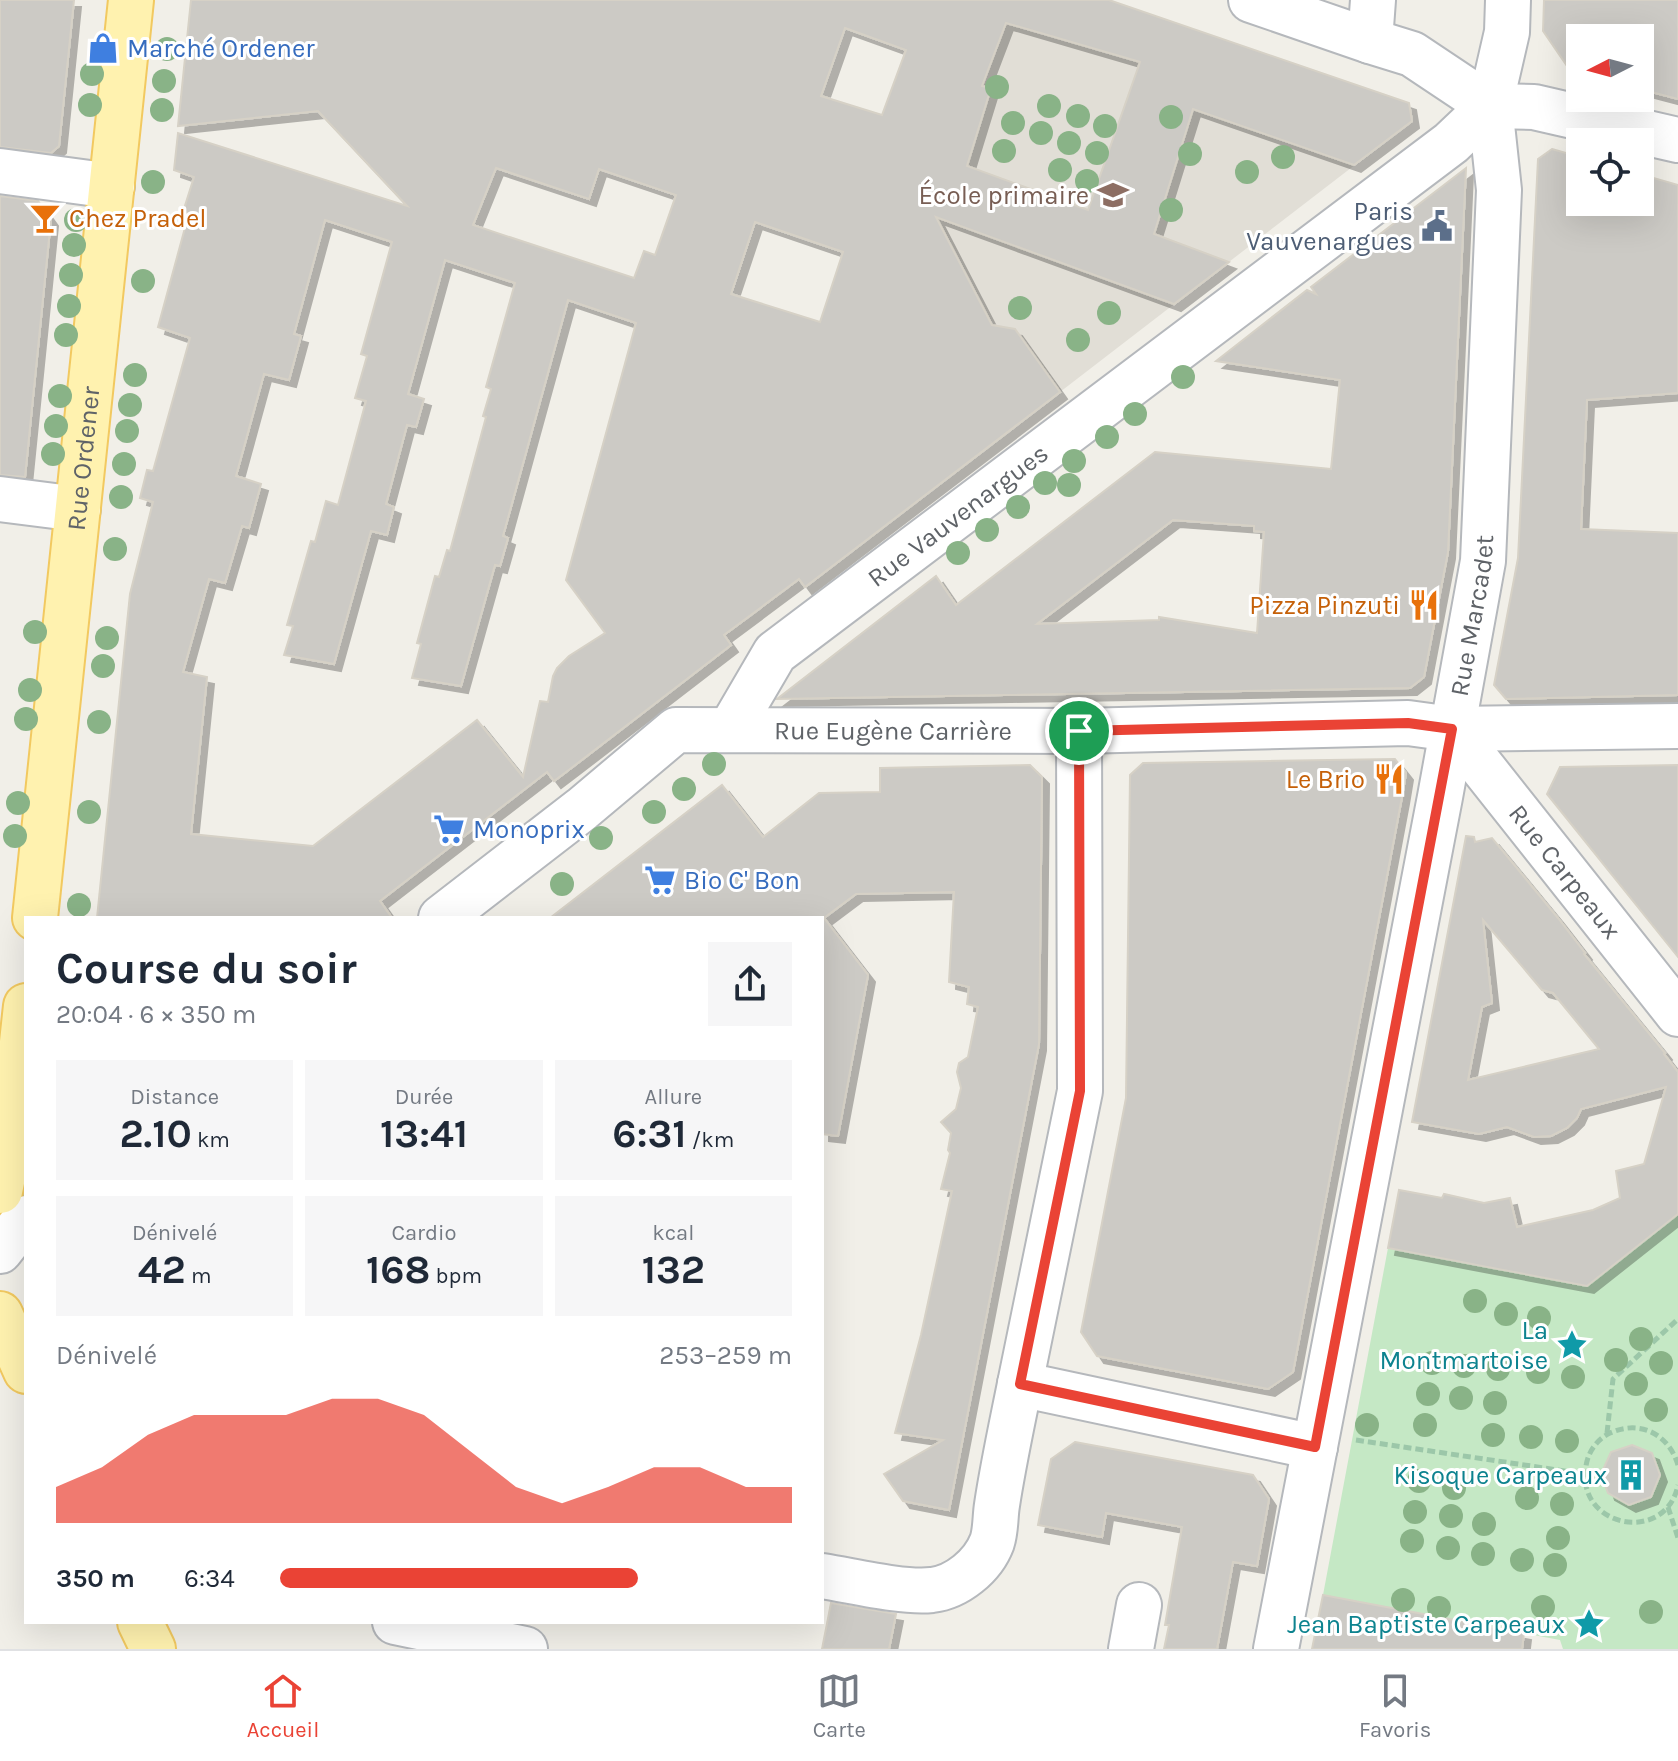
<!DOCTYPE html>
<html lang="fr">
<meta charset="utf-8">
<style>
body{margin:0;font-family:Karla,sans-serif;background:#f6f6f7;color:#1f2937;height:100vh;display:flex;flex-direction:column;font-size:30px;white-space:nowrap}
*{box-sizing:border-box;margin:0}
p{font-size:26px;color:#747a83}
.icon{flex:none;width:44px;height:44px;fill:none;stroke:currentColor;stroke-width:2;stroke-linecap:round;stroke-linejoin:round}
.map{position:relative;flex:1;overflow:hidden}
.drawer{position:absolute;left:24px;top:916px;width:800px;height:708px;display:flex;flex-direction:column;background:#fff;border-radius:0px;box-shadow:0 8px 32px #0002}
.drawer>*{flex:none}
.needle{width:52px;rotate:264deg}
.buttons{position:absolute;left:1566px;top:24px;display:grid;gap:16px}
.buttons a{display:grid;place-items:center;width:88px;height:88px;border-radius:0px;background:#fff;box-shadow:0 8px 32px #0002;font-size:40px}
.pin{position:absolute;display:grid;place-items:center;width:68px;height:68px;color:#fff;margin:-34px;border:4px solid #fff;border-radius:50%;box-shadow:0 2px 8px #0007}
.round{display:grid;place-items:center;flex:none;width:84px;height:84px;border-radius:0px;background:#f6f6f7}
.summary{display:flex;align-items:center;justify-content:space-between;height:136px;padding:0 32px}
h1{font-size:44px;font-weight:700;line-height:60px}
.figures{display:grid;grid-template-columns:repeat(3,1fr);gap:12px;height:136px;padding:8px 32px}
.figures div{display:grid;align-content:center;border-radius:0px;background:#f6f6f7;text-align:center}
.figures b{font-size:40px;font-weight:700}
.figures small{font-size:22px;font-weight:400}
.figures p{font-size:22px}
.chart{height:224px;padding:16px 32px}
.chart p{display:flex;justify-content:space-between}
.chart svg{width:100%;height:144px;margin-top:8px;fill:#ea4335;opacity:.7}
ul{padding:0 32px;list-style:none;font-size:26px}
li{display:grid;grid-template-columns:128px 96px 1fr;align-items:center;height:60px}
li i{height:20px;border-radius:10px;background:#ea4335}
.dock{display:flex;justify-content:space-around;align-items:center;height:112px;border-top:2px solid #e0e1e3;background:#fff;font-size:22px;color:#747a83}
.dock a{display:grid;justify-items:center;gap:4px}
.dock .on{color:#ea4335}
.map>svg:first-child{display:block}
</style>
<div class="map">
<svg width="1678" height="1649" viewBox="0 0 1678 1649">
<defs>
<filter id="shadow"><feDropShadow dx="7" dy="7" stdDeviation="0" flood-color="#0004"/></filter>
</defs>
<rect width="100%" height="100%" fill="#f1efe8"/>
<polygon fill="#e1ded6" points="973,0 1109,0 1409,103 1412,121 1060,392 1015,329 881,309"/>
<polygon fill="#c5e8c5" points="1678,1214 1678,1649 1563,1649 1560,1640 1323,1595 1388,1248 1587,1286"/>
<g fill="#cccac5" stroke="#d6d1c6" stroke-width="2" fill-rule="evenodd" filter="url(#shadow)">
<polygon points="0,0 74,0 59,146 51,153 0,147"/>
<path d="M 191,0 L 1109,0 L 1409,103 L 1412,121 L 1354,165 L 1193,109 L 1154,234 L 1229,262 L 1174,304 L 936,217 L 992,325 L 1015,329 L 1060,392 L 805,587 L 799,579 L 724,635 L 731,645 L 570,769 L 554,781 L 547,772 L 380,901 L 392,918 L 97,918 L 130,594 L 153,502 L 140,498 L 147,470 L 153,471 L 190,338 L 158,327 L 189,213 L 183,212 L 194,177 L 174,170 L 178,133 L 407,206 L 318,111 L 178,126 ZM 1006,23 L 1140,62 L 1088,210 L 967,166 L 991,88 L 982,86 ZM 845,28 L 906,50 L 882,115 L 821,96 ZM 496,168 L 589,199 L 599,169 L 676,195 L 655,255 L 644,251 L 634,278 L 473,225 ZM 325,220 L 392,242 L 361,354 L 367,356 L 355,398 L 366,401 L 338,505 L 326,501 L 315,542 L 311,541 L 287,625 L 293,626 L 284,655 L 334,664 L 371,531 L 387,535 L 394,507 L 386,504 L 407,425 L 416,427 L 424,399 L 408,394 L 445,260 L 515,283 L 486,387 L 491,389 L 483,416 L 486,417 L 450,551 L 447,550 L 439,577 L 435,576 L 417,643 L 421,644 L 412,678 L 461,686 L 495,565 L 500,566 L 508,538 L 503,536 L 568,300 L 636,323 L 566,580 L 605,633 L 569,656 L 557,668 L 553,676 L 548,702 L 540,701 L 523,777 L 477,720 L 313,846 L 191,834 L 207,677 L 183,672 L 209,579 L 225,583 L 242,526 L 249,528 L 261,484 L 236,476 L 264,374 L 289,380 L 301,336 L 294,334 ZM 755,222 L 843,252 L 820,322 L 731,294 Z"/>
<polygon points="1544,0 1678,0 1678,99 1640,89 1640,38 1580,38 1580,85 1543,31"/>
<polygon points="1552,149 1580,157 1580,202 1640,202 1640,174 1678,185 1678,393 1587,400 1581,529 1678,533 1678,695 1506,699 1494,685 1518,558 1538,159"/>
<path d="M 1466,168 L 1448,552 L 1424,677 L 1410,688 L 777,699 L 936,576 L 956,605 L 1155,452 L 1331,469 L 1340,380 L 1216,361 L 1307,290 L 1316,294 L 1311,287 ZM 1173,520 L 1254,526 L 1254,531 L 1264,532 L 1257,633 L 1159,617 L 1159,620 L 1037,624 Z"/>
<polygon points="0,196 38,201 51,219 25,477 0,475"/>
<polygon points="1395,759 1406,773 1402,797 1293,1372 1268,1389 1097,1356 1081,1332 1126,1098 1130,775 1143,763"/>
<polygon points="1030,765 1042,777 1039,1044 949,1510 903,1501 884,1474 943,1440 895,1433 921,1335 952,1191 941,1189 950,1153 948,1150 951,1133 941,1122 956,1109 961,1088 957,1072 959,1063 968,1057 978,1007 967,1004 969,987 949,982 954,892 856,894 824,918 868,975 838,1136 822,1134 822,918 550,918 722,785 763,837 819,793 880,792 880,768"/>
<polygon points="1678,765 1678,957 1547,794 1560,767"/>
<path d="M 1466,836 L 1474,837 L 1475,842 L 1492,838 L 1558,918 L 1585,953 L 1584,954 L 1665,1053 L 1664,1054 L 1678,1072 L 1678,1214 L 1587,1286 L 1388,1248 L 1399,1190 L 1442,1198 L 1444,1194 L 1484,1203 L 1510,1198 L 1517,1227 L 1593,1210 L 1620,1198 L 1616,1171 L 1644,1164 L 1666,1087 L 1581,1109 L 1577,1118 L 1567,1128 L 1551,1136 L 1534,1137 L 1507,1127 L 1479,1134 L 1412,1122 ZM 1483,920 L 1542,990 L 1553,993 L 1599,1049 L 1468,1080 L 1482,1007 L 1492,1003 Z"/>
<polygon points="1075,1442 1253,1475 1269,1499 1257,1566 1233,1562 1217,1649 1164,1649 1169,1625 1165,1625 1182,1527 1106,1513 1102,1537 1038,1525 1051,1459"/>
<polygon points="1632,1445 1652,1453 1660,1475 1651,1497 1629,1505 1608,1493 1601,1474 1611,1452"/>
<polygon points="1323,1595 1524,1633 1522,1649 1312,1649"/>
<polygon points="831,1603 896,1614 889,1649 822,1649"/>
</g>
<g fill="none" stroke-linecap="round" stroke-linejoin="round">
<defs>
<g id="minor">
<polyline points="1251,0 1370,41 1412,54 1490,106 1534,107 1678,140"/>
<polyline points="1370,41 1373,0"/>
<polyline points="0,171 112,186"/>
<polyline points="0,499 78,509"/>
<path id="s1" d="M 1452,729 L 1678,1014"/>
<path id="s2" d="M 730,730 L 775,653 L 1451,143 L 1490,106"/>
<polyline points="1079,731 1080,1091 1020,1384 1315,1447"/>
<path id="s3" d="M 441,918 L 582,809 L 676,730 L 1079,731 L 1408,723 L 1452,729 L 1678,726"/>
<polyline points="0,1251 26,1218"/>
<path d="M 822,1576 C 854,1581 901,1593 932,1590 C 957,1587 983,1566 992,1542 C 996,1530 995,1517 997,1505 C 1003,1465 1012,1424 1020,1384"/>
<polyline points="395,1622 525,1649"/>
<polyline points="1131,1649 1139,1605"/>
<path id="s4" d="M 1276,1649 L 1440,797 L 1483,561 L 1499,190 L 1490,106 L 1507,32 L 1508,0"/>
</g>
<g id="major">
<path id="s5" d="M 35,918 L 131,0"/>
<polyline points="0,1191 12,1134 26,1006"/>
<polyline points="0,1314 26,1371"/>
<polyline points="140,1622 153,1649"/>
</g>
</defs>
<use href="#minor" stroke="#b5b8bc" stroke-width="48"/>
<use href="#major" stroke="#f2c960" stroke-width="48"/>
<g stroke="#9cc7a9" stroke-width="5" stroke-dasharray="8 4" stroke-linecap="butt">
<polyline points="1607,1433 1613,1379 1678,1319"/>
<polyline points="1356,1440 1585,1474"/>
<path d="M 1678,1465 C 1669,1435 1641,1419 1610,1433 C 1597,1439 1588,1452 1586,1466 C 1575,1528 1666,1545 1678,1485"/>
<polyline points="1668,1507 1678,1538"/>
</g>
<use href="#minor" stroke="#fff" stroke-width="44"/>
<use href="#major" stroke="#fff2af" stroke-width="44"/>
</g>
<g fill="#89b387">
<circle cx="167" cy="49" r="12"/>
<circle cx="92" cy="74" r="12"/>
<circle cx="164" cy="81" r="12"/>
<circle cx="997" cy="87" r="12"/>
<circle cx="90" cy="105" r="12"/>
<circle cx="1049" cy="106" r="12"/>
<circle cx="162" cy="110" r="12"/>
<circle cx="1078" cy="116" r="12"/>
<circle cx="1171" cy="117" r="12"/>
<circle cx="1013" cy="123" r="12"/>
<circle cx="1105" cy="126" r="12"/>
<circle cx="1041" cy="133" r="12"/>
<circle cx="1069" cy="143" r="12"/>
<circle cx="1004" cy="151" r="12"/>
<circle cx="1097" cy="153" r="12"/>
<circle cx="1190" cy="154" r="12"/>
<circle cx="1283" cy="157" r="12"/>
<circle cx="1060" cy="170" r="12"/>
<circle cx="1247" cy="172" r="12"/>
<circle cx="1087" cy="181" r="12"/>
<circle cx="153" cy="182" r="12"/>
<circle cx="1171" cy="210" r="12"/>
<circle cx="76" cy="220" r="12"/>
<circle cx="74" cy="245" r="12"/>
<circle cx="71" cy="275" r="12"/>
<circle cx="143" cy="281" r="12"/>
<circle cx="69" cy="306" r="12"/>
<circle cx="1020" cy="308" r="12"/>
<circle cx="1109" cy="313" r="12"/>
<circle cx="66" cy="335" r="12"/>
<circle cx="1078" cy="340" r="12"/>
<circle cx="135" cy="375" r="12"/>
<circle cx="1183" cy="377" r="12"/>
<circle cx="60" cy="396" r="12"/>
<circle cx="130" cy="405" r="12"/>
<circle cx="1135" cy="414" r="12"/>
<circle cx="56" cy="426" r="12"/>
<circle cx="127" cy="431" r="12"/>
<circle cx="1107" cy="437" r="12"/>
<circle cx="53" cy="454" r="12"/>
<circle cx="1074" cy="461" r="12"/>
<circle cx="124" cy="464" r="12"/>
<circle cx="1045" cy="483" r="12"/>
<circle cx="1069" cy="485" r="12"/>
<circle cx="121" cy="497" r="12"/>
<circle cx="1018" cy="507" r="12"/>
<circle cx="987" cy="530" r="12"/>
<circle cx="115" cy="549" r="12"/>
<circle cx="958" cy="553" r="12"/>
<circle cx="35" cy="632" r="12"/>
<circle cx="107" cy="638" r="12"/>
<circle cx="103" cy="666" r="12"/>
<circle cx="30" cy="690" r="12"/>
<circle cx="26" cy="719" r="12"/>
<circle cx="99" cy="722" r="12"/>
<circle cx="714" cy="764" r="12"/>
<circle cx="684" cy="789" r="12"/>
<circle cx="18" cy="803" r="12"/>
<circle cx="89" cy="812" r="12"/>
<circle cx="654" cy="812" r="12"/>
<circle cx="15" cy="836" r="12"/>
<circle cx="601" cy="838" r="12"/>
<circle cx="562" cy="884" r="12"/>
<circle cx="79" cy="905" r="12"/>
<circle cx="1475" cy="1301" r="12"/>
<circle cx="1506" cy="1314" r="12"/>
<circle cx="1539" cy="1318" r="12"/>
<circle cx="1641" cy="1339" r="12"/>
<circle cx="1616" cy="1360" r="12"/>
<circle cx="1432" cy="1363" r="12"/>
<circle cx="1661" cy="1363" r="12"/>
<circle cx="1464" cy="1366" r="12"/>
<circle cx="1498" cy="1369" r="12"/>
<circle cx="1538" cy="1372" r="12"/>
<circle cx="1573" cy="1377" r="12"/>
<circle cx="1636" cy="1384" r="12"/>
<circle cx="1428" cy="1394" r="12"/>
<circle cx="1461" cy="1398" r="12"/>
<circle cx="1495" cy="1403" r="12"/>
<circle cx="1656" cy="1410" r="12"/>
<circle cx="1367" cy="1425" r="12"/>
<circle cx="1425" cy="1425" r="12"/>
<circle cx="1493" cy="1435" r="12"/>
<circle cx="1531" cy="1437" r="12"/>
<circle cx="1567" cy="1441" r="12"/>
<circle cx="1419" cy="1481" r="12"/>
<circle cx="1454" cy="1488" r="12"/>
<circle cx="1527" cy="1498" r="12"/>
<circle cx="1562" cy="1504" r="12"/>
<circle cx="1415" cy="1512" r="12"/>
<circle cx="1451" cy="1516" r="12"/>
<circle cx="1484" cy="1524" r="12"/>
<circle cx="1558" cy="1538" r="12"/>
<circle cx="1412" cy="1541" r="12"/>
<circle cx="1448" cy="1548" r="12"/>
<circle cx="1483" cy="1554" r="12"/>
<circle cx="1522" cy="1560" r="12"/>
<circle cx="1555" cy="1565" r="12"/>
<circle cx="1403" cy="1600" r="12"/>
<circle cx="1543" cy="1607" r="12"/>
<circle cx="1439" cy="1608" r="12"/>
<circle cx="1651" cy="1612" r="12"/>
</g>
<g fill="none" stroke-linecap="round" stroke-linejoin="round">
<defs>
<polygon id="route" points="1408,723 1452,729 1315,1447 1020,1384 1080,1091 1079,731"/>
</defs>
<use href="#route" stroke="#fff" stroke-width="16"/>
<use href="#route" stroke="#ea4335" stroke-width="10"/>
</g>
<defs>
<symbol id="shop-bare" viewBox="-9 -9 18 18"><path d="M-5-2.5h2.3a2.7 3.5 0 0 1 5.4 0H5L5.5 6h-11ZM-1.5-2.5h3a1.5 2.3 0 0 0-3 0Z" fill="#3f7fe0" stroke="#fff" stroke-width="2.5" paint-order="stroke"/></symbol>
<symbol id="school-bare" viewBox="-9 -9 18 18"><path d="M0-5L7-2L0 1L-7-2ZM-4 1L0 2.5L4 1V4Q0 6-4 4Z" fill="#8d6e63" stroke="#fff" stroke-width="2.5" paint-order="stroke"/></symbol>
<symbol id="bar-bare" viewBox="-9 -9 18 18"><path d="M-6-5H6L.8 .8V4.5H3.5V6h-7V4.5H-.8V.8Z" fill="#e8710a" stroke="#fff" stroke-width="2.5" paint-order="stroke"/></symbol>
<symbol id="civic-bare" viewBox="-9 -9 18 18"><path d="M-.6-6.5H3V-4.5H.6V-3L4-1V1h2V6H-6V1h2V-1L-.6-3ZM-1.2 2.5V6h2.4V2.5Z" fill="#5c6f8a" stroke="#fff" stroke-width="2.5" paint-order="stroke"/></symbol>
<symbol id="restaurant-bare" viewBox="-9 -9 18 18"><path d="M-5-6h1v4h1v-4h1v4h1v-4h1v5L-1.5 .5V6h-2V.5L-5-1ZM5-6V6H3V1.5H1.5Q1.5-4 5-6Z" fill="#e8710a" stroke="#fff" stroke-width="2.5" paint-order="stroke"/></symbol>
<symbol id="supermarket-bare" viewBox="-9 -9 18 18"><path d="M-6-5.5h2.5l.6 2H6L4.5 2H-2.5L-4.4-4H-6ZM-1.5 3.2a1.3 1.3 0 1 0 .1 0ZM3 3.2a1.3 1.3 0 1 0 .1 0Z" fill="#3f7fe0" stroke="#fff" stroke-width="2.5" paint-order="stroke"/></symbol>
<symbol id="sight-bare" viewBox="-9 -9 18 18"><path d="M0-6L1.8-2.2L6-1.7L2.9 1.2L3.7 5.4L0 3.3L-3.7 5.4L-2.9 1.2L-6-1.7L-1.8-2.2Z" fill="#0f9aa8" stroke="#fff" stroke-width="2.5" paint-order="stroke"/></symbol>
<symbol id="building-bare" viewBox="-9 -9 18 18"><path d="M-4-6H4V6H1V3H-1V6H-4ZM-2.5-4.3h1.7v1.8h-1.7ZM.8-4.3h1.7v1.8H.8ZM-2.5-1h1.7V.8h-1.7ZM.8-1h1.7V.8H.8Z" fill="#0f9aa8" stroke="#fff" stroke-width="2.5" paint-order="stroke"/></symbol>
</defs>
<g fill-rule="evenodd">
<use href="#shop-bare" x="81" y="26" width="44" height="44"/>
<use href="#school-bare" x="1091" y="173" width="44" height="44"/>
<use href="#bar-bare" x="23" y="196" width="44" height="44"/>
<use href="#civic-bare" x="1415" y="204" width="44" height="44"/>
<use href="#restaurant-bare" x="1402" y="583" width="44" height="44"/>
<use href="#restaurant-bare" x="1367" y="757" width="44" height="44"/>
<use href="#supermarket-bare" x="427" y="807" width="44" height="44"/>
<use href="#supermarket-bare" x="638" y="858" width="44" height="44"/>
<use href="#sight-bare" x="1550" y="1323" width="44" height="44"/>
<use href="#building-bare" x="1609" y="1453" width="44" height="44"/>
<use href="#sight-bare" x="1567" y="1602" width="44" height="44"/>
</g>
<g text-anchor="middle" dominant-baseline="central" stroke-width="6" stroke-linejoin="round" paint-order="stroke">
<g font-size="26" fill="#366cbe" stroke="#fff" text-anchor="start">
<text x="127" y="48">Marché Ordener</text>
<text x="473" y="829">Monoprix</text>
<text x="684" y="880">Bio C' Bon</text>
</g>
<g font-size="26" fill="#785e54" stroke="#fff" text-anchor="end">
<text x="1089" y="195">École primaire</text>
</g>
<g font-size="26" fill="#4e5e75" stroke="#fff" text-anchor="end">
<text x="1413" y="211">Paris<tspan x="1413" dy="30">Vauvenargues</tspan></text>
</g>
<g font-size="26" fill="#c56008" stroke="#fff" text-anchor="end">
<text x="69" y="218" text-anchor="start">Chez Pradel</text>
<text x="1400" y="605">Pizza Pinzuti</text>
<text x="1365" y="779">Le Brio</text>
</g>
<g font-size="26" fill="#5f6368" stroke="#fff">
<text stroke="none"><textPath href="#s5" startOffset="462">Rue Ordener</textPath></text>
<text stroke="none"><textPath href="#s2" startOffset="318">Rue Vauvenargues</textPath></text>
<text stroke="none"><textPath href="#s4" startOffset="1052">Rue Marcadet</textPath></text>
<text stroke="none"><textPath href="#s3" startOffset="518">Rue Eugène Carrière</textPath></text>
<text stroke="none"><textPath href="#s1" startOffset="182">Rue Carpeaux</textPath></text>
</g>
<g font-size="26" fill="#0d838f" stroke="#fff" text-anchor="end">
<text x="1548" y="1330">La<tspan x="1548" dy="30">Montmartoise</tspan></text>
<text x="1607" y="1475">Kisoque Carpeaux</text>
<text x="1565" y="1624">Jean Baptiste Carpeaux</text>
</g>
</g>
</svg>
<div class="buttons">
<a><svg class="needle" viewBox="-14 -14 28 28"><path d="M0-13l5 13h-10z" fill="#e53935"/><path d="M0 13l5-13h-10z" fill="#747a83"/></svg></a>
<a><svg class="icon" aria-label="locate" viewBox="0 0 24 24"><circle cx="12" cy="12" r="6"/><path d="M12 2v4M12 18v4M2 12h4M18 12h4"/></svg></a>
</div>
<div class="pin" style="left:1079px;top:731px;background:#1e9e55"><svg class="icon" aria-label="arrive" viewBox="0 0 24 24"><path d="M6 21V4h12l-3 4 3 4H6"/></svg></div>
<section class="drawer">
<div class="summary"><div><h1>Course du soir</h1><p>20:04 · 6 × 350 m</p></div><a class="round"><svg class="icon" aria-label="share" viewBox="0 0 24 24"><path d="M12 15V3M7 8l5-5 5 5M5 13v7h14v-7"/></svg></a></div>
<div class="figures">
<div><p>Distance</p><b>2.10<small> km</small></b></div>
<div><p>Durée</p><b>13:41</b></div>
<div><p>Allure</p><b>6:31<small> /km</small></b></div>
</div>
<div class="figures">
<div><p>Dénivelé</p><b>42<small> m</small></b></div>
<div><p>Cardio</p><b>168<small> bpm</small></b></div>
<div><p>kcal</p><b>132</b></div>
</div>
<div class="chart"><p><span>Dénivelé</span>253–259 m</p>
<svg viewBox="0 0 160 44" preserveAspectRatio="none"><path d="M0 44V33L10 27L20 17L30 11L40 11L50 11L60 6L70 6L80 11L90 22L100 33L110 38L120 33L130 27L140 27L150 33L160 33V44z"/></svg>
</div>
<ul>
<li><b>350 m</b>6:34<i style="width:70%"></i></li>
</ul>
</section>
</div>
<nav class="dock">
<a class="on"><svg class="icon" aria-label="home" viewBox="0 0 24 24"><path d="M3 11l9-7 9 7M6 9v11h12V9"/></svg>Accueil</a>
<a><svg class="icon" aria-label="map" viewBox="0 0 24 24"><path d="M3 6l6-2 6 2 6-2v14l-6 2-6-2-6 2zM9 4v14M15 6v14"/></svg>Carte</a>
<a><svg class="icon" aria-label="saved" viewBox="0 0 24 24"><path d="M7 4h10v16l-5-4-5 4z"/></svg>Favoris</a>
</nav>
